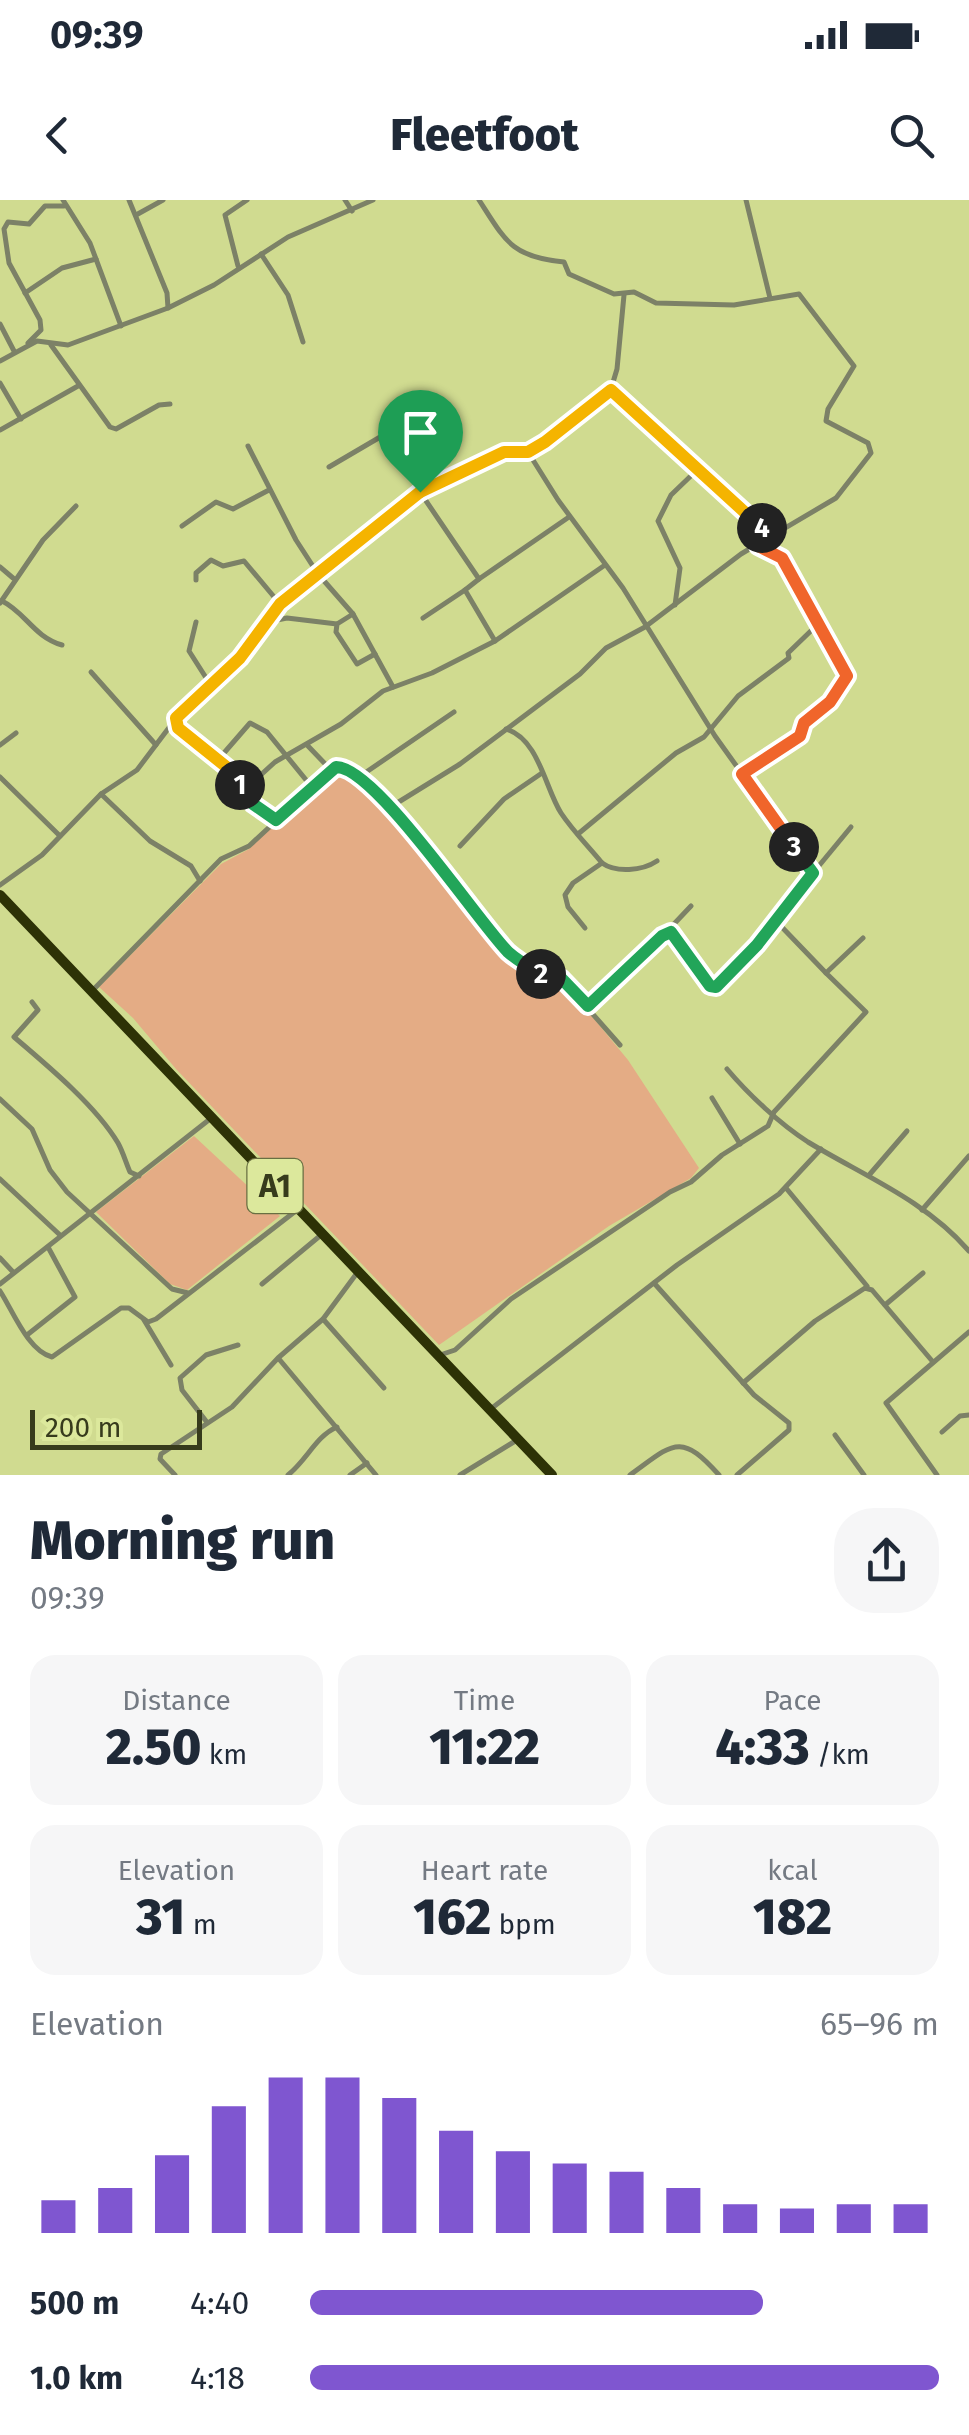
<!DOCTYPE html>
<meta charset="utf-8">
<style>
body{margin:0;font-family:"Fira Sans",sans-serif;background:#f6f6f7;color:#1f2937;height:100vh;display:flex;flex-direction:column;font-size:38px;white-space:nowrap}
*{box-sizing:border-box;margin:0}
p{font-size:32px;color:#747a83}
.icon{flex:none;width:55px;height:55px;fill:none;stroke:currentColor;stroke-width:2;stroke-linecap:round;stroke-linejoin:round}
.map{position:relative;height:1275px;overflow:hidden}
.panel{display:flex;flex-direction:column;background:#fff;flex:1}
.panel>*{flex:none}
.scale{position:absolute;left:30px;bottom:25px;width:172px;box-sizing:border-box;padding-left:10px;border:5px solid #373b1c;border-top:0;font-size:28px;line-height:35px;white-space:nowrap;color:#373b1c;-webkit-text-stroke:8px #dce89c;paint-order:stroke}
.pin{position:absolute;display:grid;place-items:center;width:85px;height:85px;color:#fff;margin:-102px -42px;border-radius:50% 50% 50% 0;rotate:-45deg;box-shadow:0 0 10px #0007}
.pin .icon{rotate:45deg}
.km{position:absolute;width:50px;height:50px;margin:-25px;border-radius:50%;background:#222;color:#fff;font-size:28px;line-height:50px;text-align:center}
.round{display:grid;place-items:center;flex:none;width:105px;height:105px;border-radius:40px;background:#f6f6f7}
.overview{display:flex;align-items:center;justify-content:space-between;height:170px;padding:0 30px}
h1{font-size:55px;font-weight:800;line-height:75px}
.figures{display:grid;grid-template-columns:repeat(3,1fr);gap:15px;height:170px;padding:10px 30px}
.figures div{display:grid;align-content:center;border-radius:25px;background:#f6f6f7;text-align:center}
.figures b{font-size:50px;font-weight:800}
.figures small{font-size:28px;font-weight:400}
.figures p{font-size:28px}
.chart{height:280px;padding:20px 30px}
.chart p{display:flex;justify-content:space-between}
.chart svg{width:100%;height:180px;margin-top:10px;stroke:#7f56d0;stroke-width:6}
ul{padding:0 30px;list-style:none;font-size:32px}
li{display:grid;grid-template-columns:160px 120px 1fr;align-items:center;height:75px}
li i{height:25px;border-radius:12px;background:#7f56d0}
.status{display:flex;justify-content:space-between;align-items:center;height:70px;padding:0 50px;background:#fff;direction:ltr}
.status svg{height:28px;fill:currentColor}
header{display:flex;justify-content:space-between;align-items:center;height:130px;padding:0 30px;background:#fff;font-size:45px;font-weight:800}
.map>svg:first-child{display:block}
</style>
<div class="status"><b>09:39</b><svg viewBox="0 0 49 12"><path d="M0 12V9h3v3zM5 12V6h3v6zM10 12V3h3v9zM15 12V0h3v12zM26 1h20v11H26zM47 4h2v5h-2z"/></svg></div>
<header><svg class="icon" aria-label="back" viewBox="0 0 24 24"><path d="M15 5l-7 7 7 7"/></svg>Fleetfoot<svg class="icon" aria-label="search" viewBox="0 0 24 24"><circle cx="10" cy="10" r="6"/><path d="M15 15l6 6"/></svg></header>
<div class="map">
<svg width="969" height="1275" viewBox="0 0 969 1275">
<rect width="100%" height="100%" fill="#d0db90"/>
<g fill="#e4ac85">
<polygon points="344,571 356,577 379,601 501,750 541,779 566,785 628,860 699,968 691,978 609,1026 439,1145 176,869 133,818 99,787 221,664 249,649 311,589 334,572"/>
<polygon points="194,936 280,1016 187,1090 170,1084 96,1012"/>
</g>
<g fill="none" stroke-linecap="round" stroke-linejoin="round">
<g stroke="#7c8167" stroke-width="5">
<polyline points="63,0 90,43 121,126"/>
<polyline points="129,0 167,93 168,108"/>
<polyline points="345,0 352,11"/>
<polyline points="746,0 770,98"/>
<polyline points="136,15 163,0"/>
<polyline points="261,54 288,95 303,142"/>
<polyline points="238,66 225,15 247,0"/>
<polyline points="25,93 62,68 96,59"/>
<polyline points="0,124 14,151"/>
<polyline points="28,143 41,130 40,120 9,63 4,29 8,22 29,24 45,6 64,6"/>
<polyline points="51,145 110,227 116,229 159,205 170,204"/>
<polyline points="0,161 37,141 68,145 168,108 214,85 288,37 373,0"/>
<polyline points="0,183 21,219"/>
<polyline points="611,189 737,303 769,337"/>
<polyline points="0,230 78,186"/>
<polyline points="248,246 296,340 318,374 353,414 393,487"/>
<polyline points="528,252 558,300 623,388 715,536 813,673 757,745 713,789 671,732 673,725 691,706"/>
<polyline points="329,267 387,233 420,292 479,379 465,390 495,441"/>
<polyline points="182,326 216,302 233,309 269,290"/>
<polyline points="0,367 13,378"/>
<polyline points="479,379 569,317"/>
<polyline points="196,380 196,373 211,360 223,366 244,361 280,404"/>
<path d="M 2,401 C 25,412 34,437 62,445"/>
<polyline points="0,403 43,340 76,306"/>
<polyline points="675,405 680,368 658,321 671,295 698,269"/>
<polyline points="353,414 337,424 336,432 357,464 375,454"/>
<polyline points="423,418 465,390"/>
<polyline points="196,422 189,451 210,484"/>
<polyline points="267,422 287,418 337,424"/>
<polyline points="91,472 156,545"/>
<polyline points="176,520 179,527 229,569 253,605 275,620"/>
<path d="M 506,529 C 539,539 545,588 561,613 C 573,631 588,646 602,663 C 616,673 642,671 657,661"/>
<polyline points="0,545 16,533"/>
<polyline points="308,546 331,570"/>
<polyline points="217,561 250,523 267,532 311,586"/>
<polyline points="742,574 799,536 804,523 829,502 847,476 782,359 760,346"/>
<polyline points="0,577 60,636"/>
<polyline points="359,577 454,512"/>
<polyline points="242,592 275,562 341,524 383,491 432,473 495,441 605,365"/>
<polyline points="101,594 150,641 191,666 200,681"/>
<polyline points="390,607 512,755 540,774 561,778 620,845"/>
<polyline points="578,634 676,553 704,537 738,496 789,458 788,453 817,425"/>
<polyline points="460,646 504,599 542,573"/>
<polyline points="813,673 851,627"/>
<polyline points="0,685 42,655 101,594 137,570 177,517 240,457 280,404 391,312 439,281 476,264 512,250 528,252 545,243 602,199 611,189 617,169 624,95"/>
<polyline points="776,721 826,773"/>
<polyline points="585,728 568,707 565,695 573,683 602,663"/>
<path d="M 92,791 L 221,659 L 249,646 L 331,570 L 345,567 L 385,604 L 390,607 L 397,603 L 460,564 L 580,474 L 606,448 L 645,427 L 741,354 L 836,298 L 871,253 L 868,243 L 826,221 L 828,209 L 854,166 L 799,94 L 734,105 L 656,103 L 634,92 L 614,94 L 569,74 L 564,62 C 512,57 506,42 479,0"/>
<path d="M 32,802 L 38,810 L 14,837 C 47,865 96,906 118,943 C 123,952 126,963 130,972 L 139,976"/>
<polyline points="588,806 662,736 671,732"/>
<path d="M 727,869 C 749,895 780,924 808,942 C 864,976 925,1000 969,1051"/>
<polyline points="712,898 740,944"/>
<polyline points="0,899 32,929 50,970 67,992 172,1089 188,1093"/>
<polyline points="870,974 907,931"/>
<polyline points="0,979 60,1035"/>
<polyline points="786,988 867,1086"/>
<polyline points="922,1010 969,956"/>
<polyline points="0,1058 13,1072"/>
<polyline points="654,1083 754,1195 789,1223 789,1230 737,1275"/>
<polyline points="0,1084 210,919"/>
<polyline points="262,1084 321,1035"/>
<path d="M 0,1091 C 13,1111 28,1151 52,1157 L 121,1108 L 129,1108 L 148,1122 L 156,1119 L 297,1010"/>
<polyline points="885,1105 923,1073"/>
<polyline points="323,1119 384,1188"/>
<polyline points="144,1120 171,1165"/>
<polyline points="27,1135 75,1097 48,1047"/>
<polyline points="440,1155 455,1150 511,1099 670,992 691,982 722,955 768,926 774,912 866,812 826,773 863,738"/>
<polyline points="279,1159 376,1275"/>
<polyline points="743,1183 815,1121 865,1088 872,1090 933,1162"/>
<polyline points="492,1208 677,1065 779,994 821,949"/>
<polyline points="206,1221 182,1190 180,1178 206,1155 238,1145"/>
<polyline points="942,1232 960,1216 969,1215"/>
<polyline points="835,1235 864,1275"/>
<polyline points="175,1275 160,1259 161,1254 232,1207 278,1158 323,1119 357,1073"/>
<path d="M 288,1275 C 307,1260 316,1236 337,1227"/>
<polyline points="350,1275 367,1263"/>
<polyline points="460,1275 517,1240"/>
<path d="M 630,1275 C 673,1244 680,1231 719,1275"/>
<polyline points="937,1275 886,1203 969,1132"/>
</g>
<polyline stroke="#2d3206" stroke-width="10" points="0,695 552,1275"/>
</g>
<g fill="none" stroke-linecap="round" stroke-linejoin="round">
<defs>
<polyline id="split-1" points="240,585 229,569 178,528 176,518 240,458 280,404 420,292"/>
<path id="split-2" d="M 240,585 L 253,604 L 276,620 L 336,567 C 374,566 476,719 508,752 C 518,761 529,767 541,774"/>
<polyline id="split-3" points="541,774 561,778 588,806 662,736 671,732 710,786 716,787 757,745 813,673 794,647"/>
<polyline id="split-4" points="762,328 770,338 758,346 782,358 847,476 830,502 804,523 800,536 742,574 794,647"/>
<polyline id="split-5" points="420,292 504,252 528,252 545,242 611,190 762,328"/>
</defs>
<use href="#split-1" stroke="#fff" stroke-width="20"/>
<use href="#split-2" stroke="#fff" stroke-width="20"/>
<use href="#split-3" stroke="#fff" stroke-width="20"/>
<use href="#split-4" stroke="#fff" stroke-width="20"/>
<use href="#split-5" stroke="#fff" stroke-width="20"/>
<use href="#split-1" stroke="#f5b400" stroke-width="12"/>
<use href="#split-2" stroke="#22a559" stroke-width="12"/>
<use href="#split-3" stroke="#22a559" stroke-width="12"/>
<use href="#split-4" stroke="#f0652b" stroke-width="12"/>
<use href="#split-5" stroke="#f5b400" stroke-width="12"/>
</g>
<g text-anchor="middle" dominant-baseline="central" stroke-width="10" stroke-linejoin="round" paint-order="stroke">
<rect fill="#dce89c" stroke="#686f42" stroke-width="2.5" x="247.5" y="959" width="55" height="54" rx="8"/>
<g font-size="32" font-weight="bold" fill="#373b1c">
<text x="275" y="986">A1</text>
</g>
</g>
</svg>
<div class="scale">200 m</div>
<div class="pin" style="left:420px;top:292px;background:#1e9e55"><svg class="icon" aria-label="arrive" viewBox="0 0 24 24"><path d="M6 21V4h12l-3 4 3 4H6"/></svg></div>
<b class="km" style="left:240px;top:585px">1</b>
<b class="km" style="left:541px;top:774px">2</b>
<b class="km" style="left:794px;top:647px">3</b>
<b class="km" style="left:762px;top:328px">4</b>
</div>
<section class="panel">
<div class="overview"><div><h1>Morning run</h1><p>09:39</p></div><a class="round"><svg class="icon" aria-label="share" viewBox="0 0 24 24"><path d="M12 15V3M7 8l5-5 5 5M5 13v7h14v-7"/></svg></a></div>
<div class="figures">
<div><p>Distance</p><b>2.50<small> km</small></b></div>
<div><p>Time</p><b>11:22</b></div>
<div><p>Pace</p><b>4:33<small> /km</small></b></div>
</div>
<div class="figures">
<div><p>Elevation</p><b>31<small> m</small></b></div>
<div><p>Heart rate</p><b>162<small> bpm</small></b></div>
<div><p>kcal</p><b>182</b></div>
</div>
<div class="chart"><p><span>Elevation</span>65–96 m</p>
<svg viewBox="0 0 160 44" preserveAspectRatio="none"><path d="M5 44V36M15 44V33M25 44V25M35 44V13M45 44V6M55 44V6M65 44V11M75 44V19M85 44V24M95 44V27M105 44V29M115 44V33M125 44V37M135 44V38M145 44V37M155 44V37"/></svg>
</div>
<ul>
<li><b>500 m</b>4:40<i style="width:72%"></i></li>
<li><b>1.0 km</b>4:18<i style="width:100%"></i></li>
</ul>
</section>
